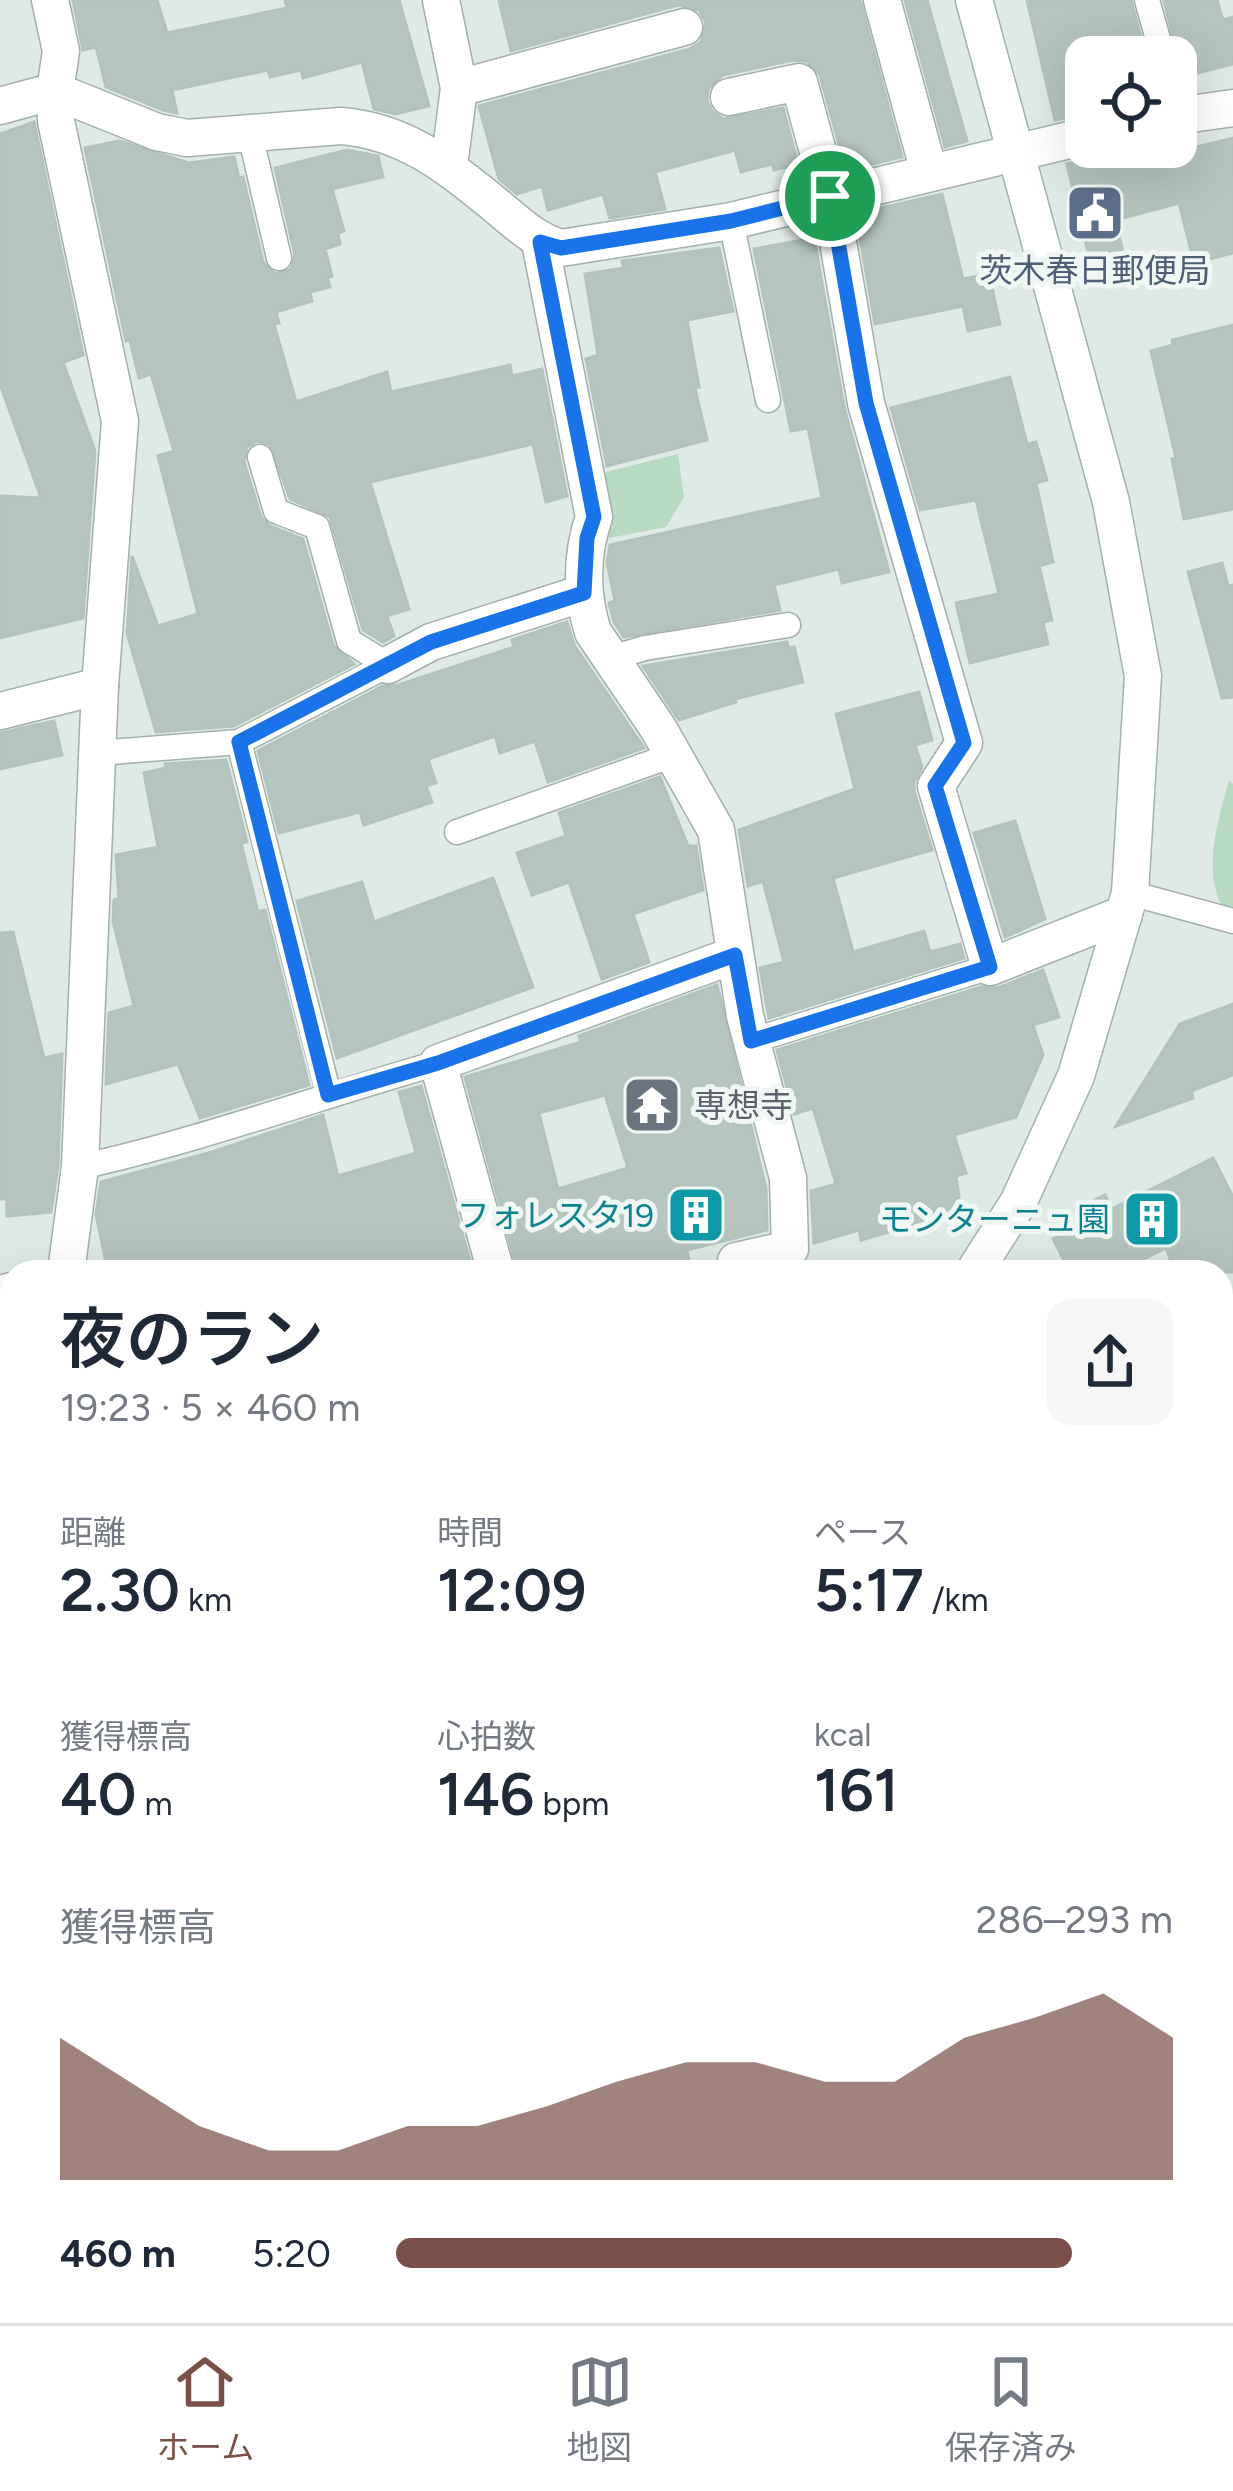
<!DOCTYPE html>
<html lang="ja">
<meta charset="utf-8">
<style>
body{margin:0;font-family:Figtree,"Noto Sans JP",sans-serif;background:#f6f6f7;color:#1f2937;height:100vh;display:flex;flex-direction:column;font-size:45px;white-space:nowrap}
*{box-sizing:border-box;margin:0}
p{font-size:39px;color:#747a83}
.icon{flex:none;width:66px;height:66px;fill:none;stroke:currentColor;stroke-width:2;stroke-linecap:round;stroke-linejoin:round}
.map{position:relative;flex:1;overflow:hidden}
.sheet{position:absolute;left:0px;top:1260px;width:1233px;height:1065px;display:flex;flex-direction:column;background:#fff;border-radius:36px 36px 0 0;box-shadow:0 12px 48px #0002}
.sheet>*{flex:none}
.fabs{position:absolute;left:1065px;top:36px;display:grid;gap:24px}
.fabs a{display:grid;place-items:center;width:132px;height:132px;border-radius:24px;background:#fff;box-shadow:0 12px 48px #0002;font-size:60px}
.pin{position:absolute;display:grid;place-items:center;width:102px;height:102px;color:#fff;margin:-51px;border:6px solid #fff;border-radius:50%;box-shadow:0 3px 12px #0007}
.round{display:grid;place-items:center;flex:none;width:126px;height:126px;border-radius:24px;background:#f6f6f7}
.headline{display:flex;align-items:center;justify-content:space-between;height:204px;padding:0 60px}
h1{font-size:66px;font-weight:600;line-height:90px}
.metrics{display:grid;grid-template-columns:repeat(3,1fr);gap:18px;height:204px;padding:12px 60px}
.metrics div{display:grid;align-content:center}
.metrics b{font-size:60px;font-weight:600}
.metrics small{font-size:33px;font-weight:400}
.metrics p{font-size:33px}
.chart{height:336px;padding:24px 60px}
.chart p{display:flex;justify-content:space-between}
.chart svg{width:100%;height:216px;margin-top:12px;fill:#7a5048;opacity:.7}
ul{padding:0 60px;list-style:none;font-size:39px}
li{display:grid;grid-template-columns:192px 144px 1fr;align-items:center;height:90px}
li i{height:30px;border-radius:15px;background:#7a5048}
.tabs{display:flex;justify-content:space-around;align-items:center;height:168px;border-top:3px solid #e0e1e3;background:#fff;font-size:33px;color:#747a83}
.tabs a{display:grid;justify-items:center;gap:6px}
.tabs .selected{color:#7a5048}
.map>svg:first-child{display:block}
</style>
<div class="map">
<svg width="1233" height="2323" viewBox="0 0 1233 2323">
<rect width="100%" height="100%" fill="#dfe9e5"/>
<g fill="#b9dac2">
<polygon points="678,454 684,497 666,527 599,540 598,474"/>
<path d="M 1229,780 L 1233,784 L 1233,911 L 1223,908 C 1202,870 1218,821 1229,780 Z"/>
</g>
<g fill="#b5c4be" stroke="#b2c2bc" stroke-width="3" fill-rule="evenodd">
<polygon points="73,0 157,0 167,33 287,8 285,0 399,0 429,106 395,114 374,109 362,62 303,78 301,70 270,77 268,70 172,90 177,113 163,110 106,87 96,47 83,50"/>
<polygon points="499,0 860,0 902,157 846,170 820,75 807,61 794,60 723,75 708,89 707,101 712,111 723,119 783,108 798,164 774,170 772,164 741,172 735,150 655,172 665,209 610,218 603,194 548,210 542,186 517,194 499,179 479,106 690,49 701,42 706,22 699,10 678,5 511,51"/>
<polygon points="905,0 927,0 967,141 945,147"/>
<polygon points="1027,0 1131,0 1146,57 1086,57 1086,114 1055,120"/>
<polygon points="1164,0 1217,0 1223,20 1233,17 1233,64 1190,75 1187,64 1180,66"/>
<polygon points="34,122 83,355 63,362 95,451 83,618 0,638 0,496 41,498 0,384 0,134"/>
<polygon points="1233,138 1233,253 1194,263 1179,203 1115,220 1124,256 1091,265 1067,164 1086,159 1086,164 1144,147 1152,147 1155,157"/>
<polygon points="119,141 189,163 234,157 239,178 243,177 263,262 275,274 291,269 295,255 275,168 347,150 378,156 383,177 332,189 344,231 338,233 340,244 325,249 332,276 327,278 330,287 310,292 312,301 276,312 279,323 274,324 296,402 387,372 391,392 510,365 512,376 542,369 567,496 546,502 533,444 370,482 409,609 387,616 394,636 383,642 363,630 330,517 290,499 270,444 256,441 247,447 244,462 261,517 270,526 303,539 333,645 354,664 234,726 156,732 127,633 132,556 158,626 198,614 158,456 174,451 151,374 139,378 130,340 126,341 85,148"/>
<polygon points="942,194 963,279 989,274 1000,324 968,331 963,306 875,324 856,214"/>
<polygon points="814,238 844,407 889,572 842,583 839,569 774,585 780,610 624,637 614,622 609,603 615,601 607,563 610,545 822,498 808,428 791,431 754,249"/>
<polygon points="719,248 733,311 687,320 699,387 695,388 707,440 607,466 586,359 598,355 585,274 624,268 622,261"/>
<polygon points="1233,325 1233,509 1184,519 1172,459 1176,458 1151,351 1173,345 1172,340"/>
<polygon points="1010,377 1027,444 1036,442 1047,480 1036,483 1053,562 1039,566 1052,620 1043,622 1048,644 970,663 956,603 999,594 976,500 920,510 891,408"/>
<polygon points="1222,563 1228,586 1233,585 1233,697 1222,698 1188,572"/>
<polygon points="567,622 574,645 644,748 548,782 535,741 500,753 495,736 428,759 436,783 426,786 432,802 364,825 360,812 279,833 258,751 383,686 398,685 514,647 512,640"/>
<polygon points="787,642 789,648 794,647 803,682 735,699 736,702 679,720 643,666"/>
<polygon points="919,692 932,740 915,745 922,767 914,782 914,791 932,850 833,878 853,952 924,931 930,952 960,944 964,958 769,1018 760,968 784,962 763,881 748,886 739,830 855,789 836,714"/>
<polygon points="54,721 62,755 0,769 0,733"/>
<polygon points="226,760 247,842 241,843 258,912 265,910 309,1085 200,1118 178,1064 106,1084 109,1013 134,1006 113,921 114,900 119,898 116,855 158,847 144,773 166,768 165,764"/>
<polygon points="660,777 688,846 696,846 703,890 633,914 649,962 602,979 569,882 532,895 517,853 566,836 559,813"/>
<polygon points="1015,821 1045,919 1005,937 974,833"/>
<polygon points="493,878 533,987 337,1058 297,901 362,882 374,922"/>
<polygon points="13,932 44,1058 62,1054 58,1165 51,1212 7,1216 7,1199 0,1199 0,933"/>
<polygon points="1043,970 1059,1017 1033,1025 1043,1055 1016,1117 954,1135 966,1173 956,1176 961,1211 861,1240 859,1230 814,1243 811,1191 836,1184 813,1108 794,1114 777,1050 981,987 998,988"/>
<path d="M 717,985 L 766,1189 L 767,1230 L 687,1250 L 691,1272 L 518,1272 L 465,1077 L 581,1042 L 579,1036 ZM 605,1095 L 628,1168 L 558,1189 L 539,1113 Z"/>
<polygon points="1233,1004 1233,1075 1191,1091 1193,1098 1116,1126 1180,1024"/>
<polygon points="421,1086 473,1272 108,1272 96,1214 101,1182 212,1152 323,1115 338,1176 416,1153 399,1092"/>
<polygon points="1213,1158 1233,1197 1233,1272 1175,1272 1166,1248 1118,1272 1070,1272 1053,1239 1084,1224 1076,1209 1105,1195 1112,1209"/>
</g>
<g fill="none" stroke-linecap="round" stroke-linejoin="round">
<defs>
<g id="lane">
<polyline points="1147,0 1163,57"/>
<polyline points="250,134 279,258"/>
<polyline points="731,221 768,400"/>
<polyline points="260,457 276,511 317,527 349,641 388,665"/>
<polyline points="611,658 645,648 788,625"/>
<polyline points="239,742 329,1095"/>
<polyline points="97,753 239,742 388,665"/>
<polyline points="457,832 673,755"/>
<polyline points="1130,893 1233,921"/>
<polyline points="751,1041 990,967"/>
<path d="M 80,1167 C 201,1140 319,1097 438,1063"/>
<polyline points="0,2131 12,2170"/>
<polyline points="103,2313 107,2323"/>
<polyline points="216,2313 219,2323"/>
</g>
<g id="street">
<polyline points="50,0 61,51 55,91 56,121 120,421 100,686 80,1167 66,1272"/>
<polyline points="441,0 459,88 449,166"/>
<polyline points="882,0 929,172"/>
<polyline points="459,88 684,27"/>
<polyline points="729,97 799,82 830,196 866,403 964,743 936,786 990,967 1124,914"/>
<path d="M 0,106 L 55,91 L 157,132 L 187,138 L 341,126 C 406,131 450,168 498,207 C 518,224 535,240 561,248 L 731,221 L 1086,136"/>
<polyline points="1176,116 1233,108"/>
<path d="M 540,242 L 594,517 C 581,555 581,594 593,632 L 658,728 L 716,830 L 745,1016 L 788,1178 L 790,1249 L 736,1261 L 738,1272"/>
<polyline points="388,665 431,642 584,593"/>
<polyline points="0,711 100,686"/>
<polyline points="496,1272 438,1063 735,955"/>
<polyline points="0,1294 12,1291"/>
<polyline points="366,2313 369,2323"/>
<polyline points="787,2313 790,2323"/>
<polyline points="980,2323 983,2313"/>
</g>
<g id="secondary">
<polyline points="974,0 1111,502 1143,676 1130,893 1076,1076 1018,1203 974,1272"/>
<polyline points="0,1987 12,1984"/>
</g>
</defs>
<use href="#lane" stroke="#a2b0ac" stroke-width="27"/>
<use href="#street" stroke="#a2b0ac" stroke-width="39"/>
<use href="#secondary" stroke="#9fb4ad" stroke-width="39"/>
<use href="#lane" stroke="#fff" stroke-width="24"/>
<use href="#street" stroke="#fff" stroke-width="36"/>
<use href="#secondary" stroke="#fff" stroke-width="36"/>
<defs>
<g id="rail">
<polyline points="1221,2131 1233,2094"/>
<polyline points="1221,2213 1233,2177"/>
<polyline points="1221,2306 1233,2269"/>
<polyline points="1158,2323 1161,2313"/>
<polyline points="1185,2323 1188,2313"/>
</g>
</defs>
<use href="#rail" stroke="#5b746e" stroke-width="14"/>
<use href="#rail" stroke="#eff6f3" stroke-width="9" stroke-dasharray="27" stroke-linecap="butt"/>
</g>
<g fill="none" stroke-linecap="round" stroke-linejoin="round">
<defs>
<polygon id="route" points="830,196 866,403 964,743 935,786 990,967 751,1041 735,955 438,1063 328,1095 239,742 431,642 584,593 587,538 594,517 540,242 561,248 731,221"/>
</defs>
<use href="#route" stroke="#fff" stroke-width="24"/>
<use href="#route" stroke="#1a73e8" stroke-width="15"/>
</g>
<defs>
<symbol id="civic-square" viewBox="-11 -11 22 22"><rect x="-9" y="-9" width="18" height="18" rx="4" fill="#5c6f8a" stroke="#eff6f3"/><path d="M-.6-6.5H3V-4.5H.6V-3L4-1V1h2V6H-6V1h2V-1L-.6-3ZM-1.2 2.5V6h2.4V2.5Z" fill="#fff"/></symbol>
<symbol id="temple-square" viewBox="-11 -11 22 22"><rect x="-9" y="-9" width="18" height="18" rx="4" fill="#6b7280" stroke="#eff6f3"/><path d="M0-6L5-2H3V0L6.5 2.5H4V6H1.5V3h-3V6H-4V2.5H-6.5L-3 0V-2H-5Z" fill="#fff"/></symbol>
<symbol id="building-square" viewBox="-11 -11 22 22"><rect x="-9" y="-9" width="18" height="18" rx="4" fill="#0f9aa8" stroke="#eff6f3"/><path d="M-4-6H4V6H1V3H-1V6H-4ZM-2.5-4.3h1.7v1.8h-1.7ZM.8-4.3h1.7v1.8H.8ZM-2.5-1h1.7V.8h-1.7ZM.8-1h1.7V.8H.8Z" fill="#fff"/></symbol>
</defs>
<g fill-rule="evenodd">
<use href="#civic-square" x="1062" y="180" width="66" height="66"/>
<use href="#temple-square" x="619" y="1072" width="66" height="66"/>
<use href="#building-square" x="663" y="1182" width="66" height="66"/>
<use href="#building-square" x="1119" y="1186" width="66" height="66"/>
</g>
<g text-anchor="middle" dominant-baseline="central" stroke-width="10" stroke-linejoin="round" paint-order="stroke">
<g font-size="33" fill="#4e5e75" stroke="#eff6f3">
<text x="1095" y="270">茨木春日郵便局</text>
</g>
<g font-size="33" fill="#5b616d" stroke="#eff6f3" text-anchor="start">
<text x="694" y="1105">専想寺</text>
</g>
<g font-size="33" fill="#0d838f" stroke="#eff6f3" text-anchor="end">
<text x="654" y="1215">フォレスタ19</text>
<text x="1110" y="1219">モンターニュ園</text>
</g>
</g>
</svg>
<div class="fabs">
<a><svg class="icon" aria-label="locate" viewBox="0 0 24 24"><circle cx="12" cy="12" r="6"/><path d="M12 2v4M12 18v4M2 12h4M18 12h4"/></svg></a>
</div>
<div class="pin" style="left:830px;top:196px;background:#1e9e55"><svg class="icon" aria-label="arrive" viewBox="0 0 24 24"><path d="M6 21V4h12l-3 4 3 4H6"/></svg></div>
<section class="sheet">
<div class="headline"><div><h1>夜のラン</h1><p>19:23 · 5 × 460 m</p></div><a class="round"><svg class="icon" aria-label="share" viewBox="0 0 24 24"><path d="M12 15V3M7 8l5-5 5 5M5 13v7h14v-7"/></svg></a></div>
<div class="metrics">
<div><p>距離</p><b>2.30<small> km</small></b></div>
<div><p>時間</p><b>12:09</b></div>
<div><p>ペース</p><b>5:17<small> /km</small></b></div>
</div>
<div class="metrics">
<div><p>獲得標高</p><b>40<small> m</small></b></div>
<div><p>心拍数</p><b>146<small> bpm</small></b></div>
<div><p>kcal</p><b>161</b></div>
</div>
<div class="chart"><p><span>獲得標高</span>286–293 m</p>
<svg viewBox="0 0 160 44" preserveAspectRatio="none"><path d="M0 44V15L10 24L20 33L30 38L40 38L50 33L60 33L70 29L80 24L90 20L100 20L110 24L120 24L130 15L140 11L150 6L160 15V44z"/></svg>
</div>
<ul>
<li><b>460 m</b>5:20<i style="width:87%"></i></li>
</ul>
</section>
</div>
<nav class="tabs">
<a class="selected"><svg class="icon" aria-label="home" viewBox="0 0 24 24"><path d="M3 11l9-7 9 7M6 9v11h12V9"/></svg>ホーム</a>
<a><svg class="icon" aria-label="map" viewBox="0 0 24 24"><path d="M3 6l6-2 6 2 6-2v14l-6 2-6-2-6 2zM9 4v14M15 6v14"/></svg>地図</a>
<a><svg class="icon" aria-label="saved" viewBox="0 0 24 24"><path d="M7 4h10v16l-5-4-5 4z"/></svg>保存済み</a>
</nav>
